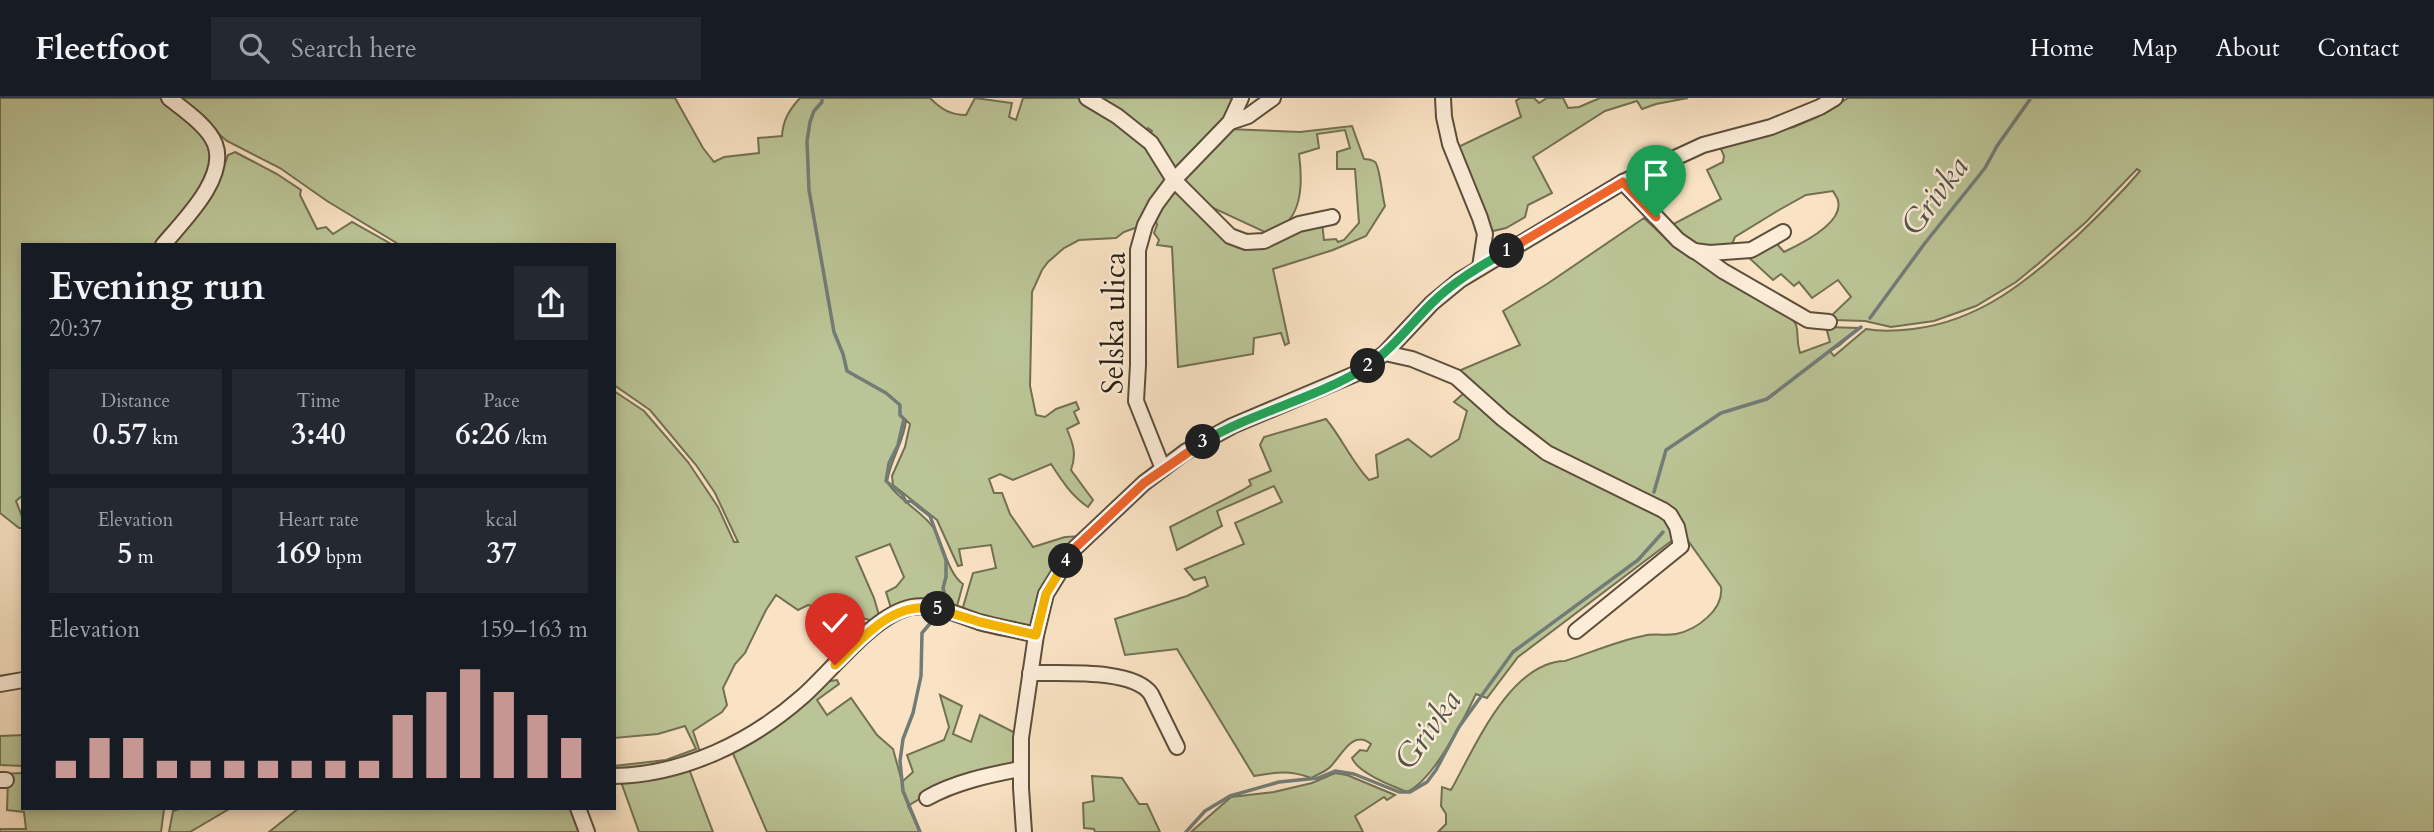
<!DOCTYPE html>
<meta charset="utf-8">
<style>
body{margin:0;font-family:Cardo,serif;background:#242831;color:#f1f3f6;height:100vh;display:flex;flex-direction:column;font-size:26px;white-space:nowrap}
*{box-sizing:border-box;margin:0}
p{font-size:23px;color:#9ea1a6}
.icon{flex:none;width:38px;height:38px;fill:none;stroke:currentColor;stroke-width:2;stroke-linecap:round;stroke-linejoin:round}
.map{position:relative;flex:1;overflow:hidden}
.details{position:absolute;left:21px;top:145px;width:595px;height:567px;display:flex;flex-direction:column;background:#171b24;border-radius:0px;box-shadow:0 4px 10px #0003}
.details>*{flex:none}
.pin{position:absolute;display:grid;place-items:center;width:60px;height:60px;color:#fff;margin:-72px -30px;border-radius:50% 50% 50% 0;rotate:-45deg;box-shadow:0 0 7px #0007}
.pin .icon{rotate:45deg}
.km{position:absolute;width:35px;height:35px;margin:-18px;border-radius:50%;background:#222;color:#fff;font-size:19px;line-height:35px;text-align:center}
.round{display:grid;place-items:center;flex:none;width:74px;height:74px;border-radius:0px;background:#242831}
.head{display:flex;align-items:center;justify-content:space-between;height:119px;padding:0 28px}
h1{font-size:38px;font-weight:600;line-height:52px}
.figures{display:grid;grid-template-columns:repeat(3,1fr);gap:10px;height:119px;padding:7px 28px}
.figures div{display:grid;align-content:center;border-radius:0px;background:#242831;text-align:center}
.figures b{font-size:30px;font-weight:600}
.figures small{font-size:19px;font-weight:400}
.figures p{font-size:19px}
.chart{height:196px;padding:14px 28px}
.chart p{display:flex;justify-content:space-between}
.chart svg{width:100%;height:126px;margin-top:7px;stroke:#c59692;stroke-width:6}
header{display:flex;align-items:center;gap:42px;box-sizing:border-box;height:98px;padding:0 35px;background:#171b24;border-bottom:2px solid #363941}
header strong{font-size:33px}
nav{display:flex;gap:38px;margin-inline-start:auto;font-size:24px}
.search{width:490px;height:63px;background:#242831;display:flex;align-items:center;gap:18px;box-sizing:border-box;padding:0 24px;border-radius:0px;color:#9ea1a6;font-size:26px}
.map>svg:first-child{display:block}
</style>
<header>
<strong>Fleetfoot</strong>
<div class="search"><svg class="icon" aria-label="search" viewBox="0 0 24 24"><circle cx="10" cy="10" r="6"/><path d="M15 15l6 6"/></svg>Search here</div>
<nav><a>Home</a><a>Map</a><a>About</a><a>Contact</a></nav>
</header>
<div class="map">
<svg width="2434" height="734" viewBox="0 0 2434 734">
<rect width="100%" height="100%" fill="#fae3c4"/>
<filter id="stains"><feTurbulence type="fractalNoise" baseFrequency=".00286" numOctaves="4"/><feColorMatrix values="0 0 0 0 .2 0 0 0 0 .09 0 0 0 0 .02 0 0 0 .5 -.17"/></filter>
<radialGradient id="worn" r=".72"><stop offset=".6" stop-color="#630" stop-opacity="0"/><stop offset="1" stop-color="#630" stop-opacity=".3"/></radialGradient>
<g fill="#bbc496" stroke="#727052" stroke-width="2">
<polygon points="0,0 160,0 205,40 211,54 208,86 158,147 23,147 23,397 16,403 23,421 23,430 19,430 0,415"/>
<path d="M 176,0 L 675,0 L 703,50 L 714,64 L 724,59 L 759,55 L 758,40 L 782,38 C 783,22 789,12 800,0 L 930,0 C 941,11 950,17 966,17 L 975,0 L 1012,5 L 1009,19 L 1016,22 L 1023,0 L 1083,0 L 1139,39 L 1164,71 L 1165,82 L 1138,129 L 1124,134 L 1116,140 L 1079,142 L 1064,150 L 1048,164 L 1042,172 L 1032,194 L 1030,288 L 1036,317 L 1045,319 L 1056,311 L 1076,304 L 1079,311 L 1074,314 L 1079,325 L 1067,331 C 1073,346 1077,356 1071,372 L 1093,402 L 1088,409 C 1071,397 1062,383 1051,366 L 1013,382 L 1000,376 L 989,381 L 994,395 L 1002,395 L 1010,416 L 1033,449 L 1065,439 L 1082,438 L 1032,531 L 964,514 L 963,509 L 973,475 L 996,470 L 991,447 L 959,451 L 962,467 L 958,468 L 937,422 L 893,387 L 892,378 L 905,349 L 910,326 L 906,322 C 905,342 890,362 887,384 C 899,403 925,415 935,432 C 943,447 949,477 963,486 L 956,512 L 891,510 L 886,494 L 896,489 L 904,479 L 890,446 L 856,459 L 874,500 L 879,517 L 874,523 L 808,507 L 798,512 L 776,497 L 766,512 L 745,555 L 735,566 L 723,590 L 727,607 L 722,614 L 693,633 L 701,657 L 676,666 L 614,675 L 614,668 L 666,662 L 696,651 L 685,628 L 658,636 L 614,640 L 614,293 L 644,313 L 688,364 L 718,409 L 734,444 L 738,444 L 715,395 L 696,367 L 650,312 L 614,287 L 614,147 L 400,147 L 327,103 L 280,70 L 227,43 Z"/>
<polygon points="1092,0 1238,0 1232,13 1177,70 1170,66 1149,37 1152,33 1148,30 1144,34"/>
<polygon points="1520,0 1534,0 1539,5 1547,0 1563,0 1568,10 1579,9 1600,0 1688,0 1656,6 1642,11 1637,3 1605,13 1533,59 1552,95 1528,107 1525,119 1506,130 1493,133 1483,117 1454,51 1521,19 1516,3"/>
<path d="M 1848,0 L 2434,0 L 2434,734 L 1438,734 L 1446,726 L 1446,716 L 1441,708 L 1442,689 L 1451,692 C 1474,651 1510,564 1565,563 C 1590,555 1617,543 1643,538 C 1653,535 1665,538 1676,536 C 1696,532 1724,512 1721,489 L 1684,437 L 1682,428 L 1549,353 L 1456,274 L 1520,247 L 1503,213 L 1547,186 L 1644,120 L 1677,151 L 1783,213 C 1805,230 1793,231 1800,255 L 1830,244 L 1826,229 L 1858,230 L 1840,247 L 1830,253 L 1834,258 L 1866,231 C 1882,234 1897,233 1913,231 C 1980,223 2029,182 2077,138 C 2099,117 2120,97 2140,73 L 2137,71 L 2086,124 L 2038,166 L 2016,184 L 1976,208 L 1934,223 L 1891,229 L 1865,223 L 1834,222 L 1831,218 L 1851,199 L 1838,182 L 1812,200 L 1799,184 L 1794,188 L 1781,176 L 1773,182 L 1746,157 L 1777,146 L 1784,154 C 1801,146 1844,125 1838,103 C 1838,100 1835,97 1833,93 L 1806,97 L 1779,112 L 1735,139 L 1729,153 L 1703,154 L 1664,131 L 1721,101 L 1707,72 L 1723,64 L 1724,58 L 1721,51 L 1724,46 L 1794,29 L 1817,19 Z"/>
<path d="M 1352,28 L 1364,61 C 1367,61 1372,62 1375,64 C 1380,68 1382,99 1385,108 L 1366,138 L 1333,152 L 1273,171 L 1289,245 L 1285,247 L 1281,235 L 1254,240 L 1253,256 L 1178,269 L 1172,149 L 1157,147 L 1159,142 L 1154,135 L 1157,127 L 1155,119 C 1162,108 1168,92 1182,95 L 1227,139 L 1290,134 L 1322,125 L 1324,142 L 1336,141 L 1338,144 L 1344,142 L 1359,125 L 1355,71 L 1337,71 L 1337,54 L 1350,50 L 1345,32 L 1317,36 L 1319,50 L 1299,56 C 1303,87 1303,124 1269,136 L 1211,109 L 1182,81 L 1228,31 L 1300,34 Z"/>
<polygon points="235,54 277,76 301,92 300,97 317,131 326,129 333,136 352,124 393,147 169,147 219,82 228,57"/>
<path d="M 1466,293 L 1509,330 L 1657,412 L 1666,423 L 1674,441 L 1518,559 L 1487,600 L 1476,596 C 1463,623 1433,682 1407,694 C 1392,688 1358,675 1352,660 L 1360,652 L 1367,653 L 1371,646 C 1353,631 1342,657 1331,668 C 1326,674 1318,676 1311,680 C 1291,672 1275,674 1254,678 L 1177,551 L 1125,557 L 1115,521 L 1187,498 L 1208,488 L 1205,479 L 1194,482 L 1185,471 L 1244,446 L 1235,425 L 1282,404 L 1274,388 L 1217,413 L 1222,428 L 1177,452 L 1170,429 L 1241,393 L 1251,387 L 1249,382 L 1271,373 L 1260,347 L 1264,339 L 1326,321 C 1342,340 1351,363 1369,382 L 1378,379 L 1376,357 L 1408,341 L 1431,359 L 1459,341 L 1467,313 L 1454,304 Z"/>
<polygon points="837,582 839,586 817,602 827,617 851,600 877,637 893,651 902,684 913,674 907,657 944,642 949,629 940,597 962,608 953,636 971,644 980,617 1019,637 1015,669 941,688 908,708 920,734 767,734 731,651 823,584"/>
<polygon points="23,637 23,668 0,667 0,638"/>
<polygon points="689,671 713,734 639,734 620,681"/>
<polygon points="23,675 23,710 164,711 161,734 0,734 0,731 26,731 24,714 7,712 8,680 0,676"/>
<polygon points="1335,675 1347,677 1395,697 1387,702 1384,699 1355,718 1363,734 1191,734 1231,699 1274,694 1312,685"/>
<polygon points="1092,678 1122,680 1139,706 1147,706 1160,734 1095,734 1094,731 1084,730 1083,705 1094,703"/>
<polygon points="299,710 574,711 583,734 269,734"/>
<polygon points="179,711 179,710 229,711 190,734 169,734 173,713"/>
</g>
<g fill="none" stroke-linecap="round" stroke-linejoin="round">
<g stroke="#727c77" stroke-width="3.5">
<polyline points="822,0 822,4 814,13 810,24 807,43 809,92 834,234 843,256 847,273 886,295 900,307 900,317 904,321 898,347 889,365 886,383 902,396 906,404 911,403 930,418 946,462 946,479 943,490 946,503 944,507"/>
<polyline points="1870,220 1925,145 1985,70 1997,48 2031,0"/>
<polyline points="1654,394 1666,352 1721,315 1767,301 1861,229"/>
<polyline points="920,734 903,693 900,663 903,641 913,615 921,578 922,535 938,516"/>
<polyline points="1186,734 1205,713 1230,698 1279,684 1318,680 1335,673 1354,676 1399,694 1410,694 1427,684 1436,672 1459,629 1513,554 1638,462 1663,434"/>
</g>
<defs>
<g id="minor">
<polyline points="1087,0 1117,18 1151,45 1174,82 1230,138 1246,144 1264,143 1299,126 1332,119"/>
<polyline points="1443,0 1444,19 1450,46 1480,120 1485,136 1480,169"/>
<polyline points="1230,24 1248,18 1273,0"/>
<polyline points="1623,84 1678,142 1694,153 1710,155 1751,152 1783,134"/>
<path d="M 163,147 C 183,123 228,80 215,46 C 208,28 184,12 169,0"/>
<polyline points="1695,153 1723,173 1808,222 1829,224"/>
<polyline points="1385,255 1412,261 1456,279 1503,321 1547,355 1663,412 1670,417 1677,429 1681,448 1576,533"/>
<polyline points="1163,371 1136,303 1138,267 1138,152 1145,127 1156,106 1174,82 1230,24 1241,0"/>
<path d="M 1030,575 C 1060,576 1133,570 1151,596 L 1177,649"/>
<polyline points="0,586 23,582"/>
<path d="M 614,678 C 683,677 751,644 802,599 C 831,574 874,516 912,509 C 935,505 958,517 979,524 C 997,529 1017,532 1036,537"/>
<polyline points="0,682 6,682"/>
<path d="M 927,700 C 955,684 989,677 1020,671"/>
<polyline points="578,710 587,734"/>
<polyline points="1024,734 1021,690 1021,640 1036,537 1046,496 1074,451 1144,385 1185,354 1232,328 1355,276 1385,255 1432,205 1460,182 1623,84 1703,47 1771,29 1820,9 1835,0"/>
</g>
</defs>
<use href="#minor" stroke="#5d4e3b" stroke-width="18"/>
<use href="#minor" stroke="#fcedd9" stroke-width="14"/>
</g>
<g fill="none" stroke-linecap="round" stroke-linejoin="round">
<defs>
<polyline id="split-1" points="1507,153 1623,84 1656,119"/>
<path id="split-2" d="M 1368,268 C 1392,251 1410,227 1431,206 C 1453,184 1480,168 1507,153"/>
<path id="split-3" d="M 1203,344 C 1255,313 1316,301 1368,268"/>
<polyline id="split-4" points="1066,463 1074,451 1144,385 1203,344"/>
<polyline id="split-5" points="938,511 980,524 1036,537 1046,496 1066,463"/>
<path id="split-6" d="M 835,567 C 864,539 894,501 938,511"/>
</defs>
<use href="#split-1" stroke="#fff" stroke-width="14"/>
<use href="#split-2" stroke="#fff" stroke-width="14"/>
<use href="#split-3" stroke="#fff" stroke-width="14"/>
<use href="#split-4" stroke="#fff" stroke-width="14"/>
<use href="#split-5" stroke="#fff" stroke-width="14"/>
<use href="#split-6" stroke="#fff" stroke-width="14"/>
<use href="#split-1" stroke="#f0652b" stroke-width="9"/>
<use href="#split-2" stroke="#22a559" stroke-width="9"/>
<use href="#split-3" stroke="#22a559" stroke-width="9"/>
<use href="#split-4" stroke="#f0652b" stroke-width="9"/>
<use href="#split-5" stroke="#f5b400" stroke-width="9"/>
<use href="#split-6" stroke="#f5b400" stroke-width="9"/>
</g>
<g text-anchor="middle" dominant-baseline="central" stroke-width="5" stroke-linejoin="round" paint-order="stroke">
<g font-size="30" fill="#291c0d" stroke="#fcedd9">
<text transform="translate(1114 225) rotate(-89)">Selska ulica</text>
</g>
<g font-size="32" font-style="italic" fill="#53544b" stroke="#fcedd9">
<text transform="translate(1935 98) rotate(-53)">Grivka</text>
<text transform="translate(1428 632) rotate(-54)">Grivka</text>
</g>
</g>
<rect width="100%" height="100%" filter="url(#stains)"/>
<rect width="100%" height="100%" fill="url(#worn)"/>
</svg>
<div class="pin" style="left:1656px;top:119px;background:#1e9e55"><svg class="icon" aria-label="arrive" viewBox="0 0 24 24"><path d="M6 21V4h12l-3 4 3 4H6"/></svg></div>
<div class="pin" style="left:835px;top:567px;background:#d93025"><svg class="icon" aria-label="check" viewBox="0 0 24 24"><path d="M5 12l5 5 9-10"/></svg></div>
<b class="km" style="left:1507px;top:153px">1</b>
<b class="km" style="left:1368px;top:268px">2</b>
<b class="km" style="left:1203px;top:344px">3</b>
<b class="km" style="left:1066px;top:463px">4</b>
<b class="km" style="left:938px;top:511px">5</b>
<section class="details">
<div class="head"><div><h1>Evening run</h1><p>20:37</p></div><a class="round"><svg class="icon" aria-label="share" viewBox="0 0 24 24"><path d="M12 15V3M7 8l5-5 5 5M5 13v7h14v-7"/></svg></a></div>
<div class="figures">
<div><p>Distance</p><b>0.57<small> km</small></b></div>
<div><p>Time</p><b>3:40</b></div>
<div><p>Pace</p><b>6:26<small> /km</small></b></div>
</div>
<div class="figures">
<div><p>Elevation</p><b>5<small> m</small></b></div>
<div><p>Heart rate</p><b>169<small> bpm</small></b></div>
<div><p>kcal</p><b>37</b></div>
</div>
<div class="chart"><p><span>Elevation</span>159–163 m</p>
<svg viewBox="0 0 160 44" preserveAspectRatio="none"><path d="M5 44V38M15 44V30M25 44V30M35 44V38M45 44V38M55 44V38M65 44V38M75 44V38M85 44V38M95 44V38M105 44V22M115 44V14M125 44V6M135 44V14M145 44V22M155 44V30"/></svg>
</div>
</section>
</div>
